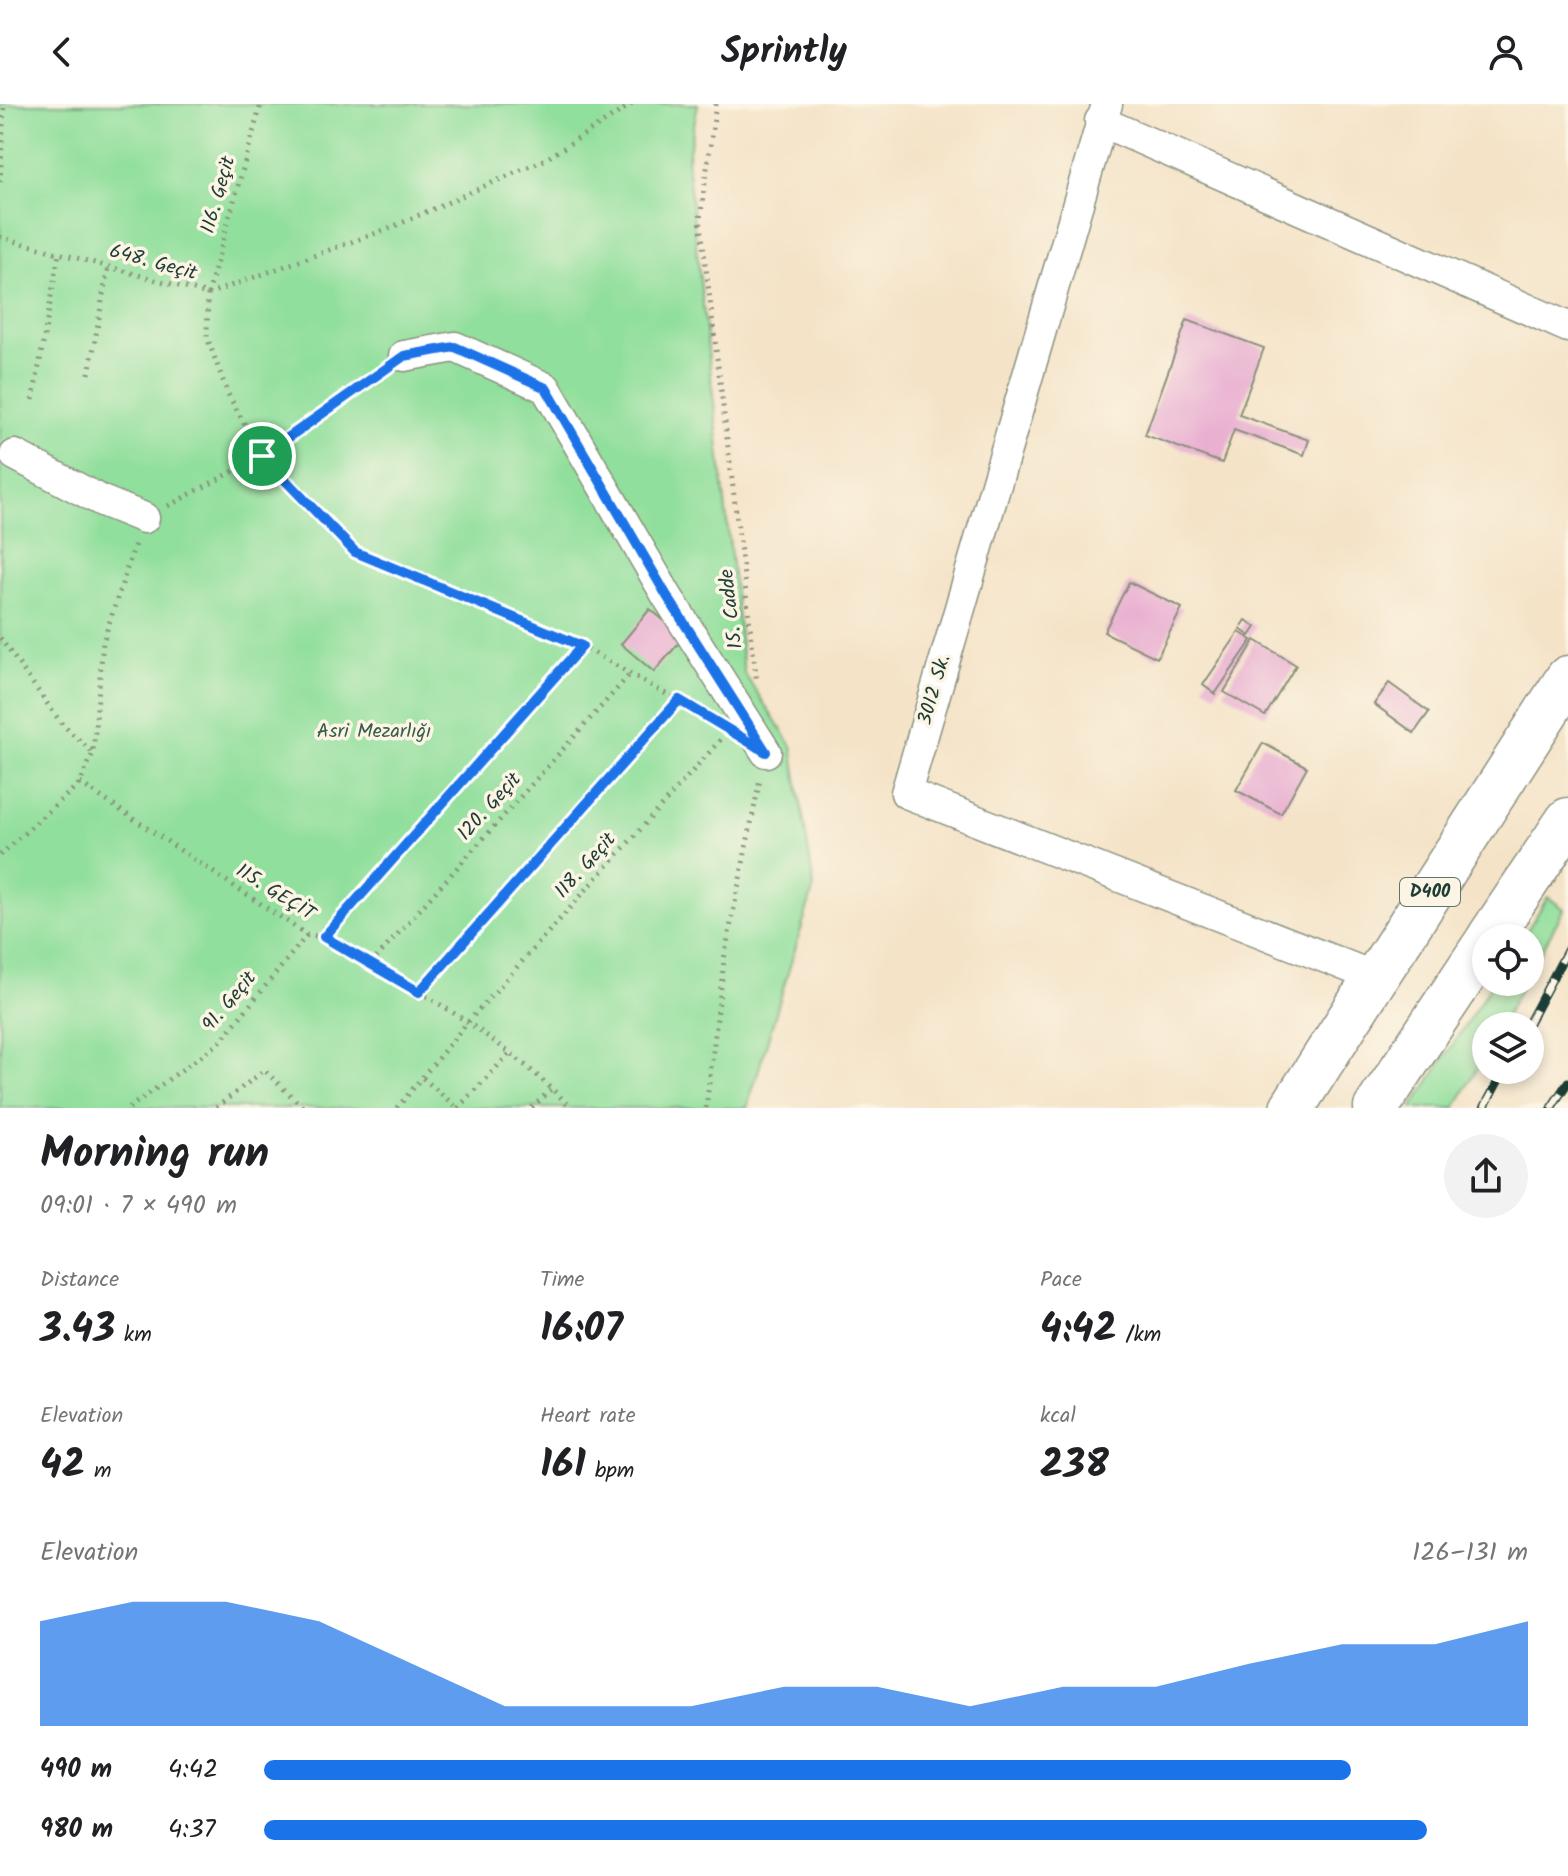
<!DOCTYPE html>
<meta charset="utf-8">
<style>
body{margin:0;font-family:Kalam,sans-serif;background:#f2f2f2;color:#202124;height:100vh;display:flex;flex-direction:column;font-size:30px;white-space:nowrap}
*{box-sizing:border-box;margin:0}
p{font-size:26px;color:#757577}
.icon{flex:none;width:44px;height:44px;fill:none;stroke:currentColor;stroke-width:2;stroke-linecap:round;stroke-linejoin:round}
.map{position:relative;height:1004px;overflow:hidden}
.drawer{display:flex;flex-direction:column;background:#fff;flex:1}
.drawer>*{flex:none}
.controls{position:absolute;left:1472px;top:820px;display:grid;gap:16px}
.controls a{display:grid;place-items:center;width:72px;height:72px;border-radius:50%;background:#fff;box-shadow:0 4px 12px #0003;font-size:40px}
.pin{position:absolute;display:grid;place-items:center;width:68px;height:68px;color:#fff;margin:-34px;border:4px solid #fff;border-radius:50%;box-shadow:0 2px 8px #0007}
.round{display:grid;place-items:center;flex:none;width:84px;height:84px;border-radius:42px;background:#f2f2f2}
.headline{display:flex;align-items:center;justify-content:space-between;height:136px;padding:0 40px}
h1{font-size:44px;font-weight:600;line-height:60px}
.stats{display:grid;grid-template-columns:repeat(3,1fr);gap:12px;height:136px;padding:8px 40px}
.stats div{display:grid;align-content:center}
.stats b{font-size:40px;font-weight:600}
.stats small{font-size:22px;font-weight:400}
.stats p{font-size:22px}
.chart{height:224px;padding:16px 40px}
.chart p{display:flex;justify-content:space-between}
.chart svg{width:100%;height:144px;margin-top:8px;fill:#1a73e8;opacity:.7}
ul{padding:0 40px;list-style:none;font-size:26px}
li{display:grid;grid-template-columns:128px 96px 1fr;align-items:center;height:60px}
li i{height:20px;border-radius:10px;background:#1a73e8}
header{display:flex;justify-content:space-between;align-items:center;height:104px;padding:0 40px;background:#fff;font-size:36px;font-weight:600}
.map>svg:first-child{display:block}
</style>
<header><svg class="icon" aria-label="back" viewBox="0 0 24 24"><path d="M15 5l-7 7 7 7"/></svg>Sprintly<svg class="icon" aria-label="person" viewBox="0 0 24 24"><circle cx="12" cy="8" r="4"/><path d="M4 21q1-7 8-7t8 7"/></svg></header>
<div class="map">
<svg width="1568" height="1004" viewBox="0 0 1568 1004">
<rect width="100%" height="100%" fill="#fcf5e5"/>
<filter id="ink" filterUnits="userSpaceOnUse"><feTurbulence type="fractalNoise" baseFrequency=".0125" numOctaves="2"/><feDisplacementMap in="SourceGraphic" scale="16" xChannelSelector="R" yChannelSelector="G"/><feConvolveMatrix kernelMatrix="1 2 1 2 8 2 1 2 1" color-interpolation-filters="sRGB"/></filter>
<filter id="wash" filterUnits="userSpaceOnUse"><feTurbulence type="fractalNoise" baseFrequency=".006" numOctaves="4" result="noise"/><feDisplacementMap in="SourceGraphic" scale="32" xChannelSelector="R" yChannelSelector="G"/><feGaussianBlur stdDeviation="1.8" result="paint"/><feColorMatrix in="noise" values="0 0 0 0 0 0 0 0 0 0 0 0 0 0 0 0 0 1.4 0 .05"/><feComposite in="paint" operator="in"/></filter>
<g filter="url(#wash)">
<rect width="100%" height="100%" fill="#f4e3c7"/>
<g fill="#91df9c" stroke="#588e68" stroke-width="2">
<polygon points="0,0 698,0 687,58 744,569 792,642 814,783 747,1004 0,1004"/>
<polygon points="1548,793 1564,805 1530,868 1530,834 1522,834"/>
<polygon points="1493,878 1524,878 1500,922 1486,922 1486,948 1455,1004 1412,1004"/>
</g>
<g id="blocks">
<g fill="#e9b0d1">
<polygon points="1187,216 1264,244 1239,311 1309,336 1304,351 1234,326 1222,359 1145,331"/>
<polygon points="1129,478 1182,504 1157,554 1104,528"/>
<polygon points="650,505 684,533 654,568 621,540"/>
<polygon points="1246,516 1256,523 1250,532 1240,525"/>
<polygon points="1239,528 1252,536 1215,590 1203,581"/>
<polygon points="1255,536 1296,561 1265,612 1224,588"/>
<polygon points="1389,579 1429,608 1414,629 1374,600"/>
<polygon points="1263,639 1307,663 1281,710 1236,686"/>
</g>
</g>
</g>
<g filter="url(#ink)">
<use href="#blocks" fill-opacity="0" stroke="#8a907e" stroke-width="2"/>
<g fill="none" stroke-linecap="round" stroke-linejoin="round">
<defs>
<g id="minor">
<polyline points="1107,0 906,689 1375,873"/>
<polyline points="1100,17 1568,223"/>
<polyline points="404,252 455,243 546,284 667,492 766,648"/>
<polyline points="15,351 102,397 144,414"/>
</g>
<g id="highway">
<polyline points="1489,834 1568,716"/>
<polyline points="1292,1004 1568,574"/>
<polyline points="1376,1004 1486,839"/>
</g>
</defs>
<use href="#minor" stroke="#8a907e" stroke-width="33"/>
<use href="#highway" stroke="#8a907e" stroke-width="47"/>
<g stroke="#8a907e" stroke-width="5" stroke-dasharray="2 6" stroke-linecap="butt">
<polyline points="716,0 700,115 757,579"/>
<polyline points="0,78 4,0"/>
<polyline points="0,133 208,190 207,233 228,290 262,352 355,448 582,542 710,615"/>
<polyline points="208,190 390,124 546,55 632,0"/>
<polyline points="208,190 261,0"/>
<polyline points="89,270 108,163"/>
<polyline points="33,296 59,149"/>
<polyline points="168,402 262,352 383,267"/>
<polyline points="0,534 62,620 92,648"/>
<path d="M 80,679 L 307,831 L 324,833 C 411,882 502,931 571,1004"/>
<polyline points="0,751 80,679 93,649 103,538 135,440"/>
<polyline points="324,833 582,542"/>
<polyline points="371,860 632,568"/>
<polyline points="419,888 679,596"/>
<polyline points="423,974 457,1004"/>
<polyline points="129,1004 219,939 307,831"/>
<polyline points="216,1004 264,966 304,1004"/>
<polyline points="397,1004 467,919 723,633"/>
<polyline points="458,1004 511,948"/>
<polyline points="532,1004 552,984"/>
<polyline points="706,1004 725,849 760,675"/>
</g>
<use href="#minor" stroke="#fff" stroke-width="30"/>
<use href="#highway" stroke="#fff" stroke-width="44"/>
<defs>
<g id="rail">
<polyline points="1527,922 1568,845"/>
<polyline points="1484,1004 1504,966"/>
<polyline points="1551,1004 1568,978"/>
</g>
</defs>
<use href="#rail" stroke="#1f3d34" stroke-width="9"/>
<use href="#rail" stroke="#fcf5e5" stroke-width="6" stroke-dasharray="18" stroke-linecap="butt"/>
</g>
</g>
<g fill="none" stroke-linecap="round" stroke-linejoin="round" filter="url(#ink)">
<defs>
<polygon id="route" points="455,243 546,284 667,492 766,648 679,596 419,888 324,833 582,542 355,448 262,352 404,252"/>
</defs>
<use href="#route" stroke="#fff" stroke-width="16"/>
<use href="#route" stroke="#1a73e8" stroke-width="10"/>
</g>
<g text-anchor="middle" dominant-baseline="central" stroke-width="7" stroke-linejoin="round" paint-order="stroke">
<rect fill="#fcf5e5" stroke="#617469" stroke-width="2" x="1400" y="774" width="60" height="28" rx="6"/>
<g font-size="18" font-weight="bold" fill="#1f3d34">
<text x="1430" y="788">D400</text>
</g>
<g font-size="20" fill="#1f3d34" stroke="#fcf5e5">
<text transform="translate(219 91) rotate(-74)">116. Geçit</text>
<text transform="translate(153 159) rotate(15)">648. Geçit</text>
<text transform="translate(732 505) rotate(-97)">15. Cadde</text>
<text transform="translate(935 586) rotate(-74)">3012 Sk.</text>
<text transform="translate(490 703) rotate(-48)">120. Geçit</text>
<text transform="translate(586 762) rotate(-48)">118. Geçit</text>
<text transform="translate(275 789) rotate(32)">115. GEÇİT</text>
<text transform="translate(230 898) rotate(-50)">91. Geçit</text>
</g>
<g font-size="20" fill="#365d49" stroke="#fcf5e5">
<text x="374" y="628">Asri Mezarlığı</text>
</g>
</g>
</svg>
<div class="controls">
<a><svg class="icon" aria-label="locate" viewBox="0 0 24 24"><circle cx="12" cy="12" r="6"/><path d="M12 2v4M12 18v4M2 12h4M18 12h4"/></svg></a>
<a><svg class="icon" aria-label="layers" viewBox="0 0 24 24"><path d="M12 4l9 5-9 5-9-5zM3 14l9 5 9-5"/></svg></a>
</div>
<div class="pin" style="left:262px;top:352px;background:#1e9e55"><svg class="icon" aria-label="arrive" viewBox="0 0 24 24"><path d="M6 21V4h12l-3 4 3 4H6"/></svg></div>
</div>
<section class="drawer">
<div class="headline"><div><h1>Morning run</h1><p>09:01 · 7 × 490 m</p></div><a class="round"><svg class="icon" aria-label="share" viewBox="0 0 24 24"><path d="M12 15V3M7 8l5-5 5 5M5 13v7h14v-7"/></svg></a></div>
<div class="stats">
<div><p>Distance</p><b>3.43<small> km</small></b></div>
<div><p>Time</p><b>16:07</b></div>
<div><p>Pace</p><b>4:42<small> /km</small></b></div>
</div>
<div class="stats">
<div><p>Elevation</p><b>42<small> m</small></b></div>
<div><p>Heart rate</p><b>161<small> bpm</small></b></div>
<div><p>kcal</p><b>238</b></div>
</div>
<div class="chart"><p><span>Elevation</span>126–131 m</p>
<svg viewBox="0 0 160 44" preserveAspectRatio="none"><path d="M0 44V12L10 6L20 6L30 12L40 25L50 38L60 38L70 38L80 32L90 32L100 38L110 32L120 32L130 25L140 19L150 19L160 12V44z"/></svg>
</div>
<ul>
<li><b>490 m</b>4:42<i style="width:86%"></i></li>
<li><b>980 m</b>4:37<i style="width:92%"></i></li>
</ul>
</section>
